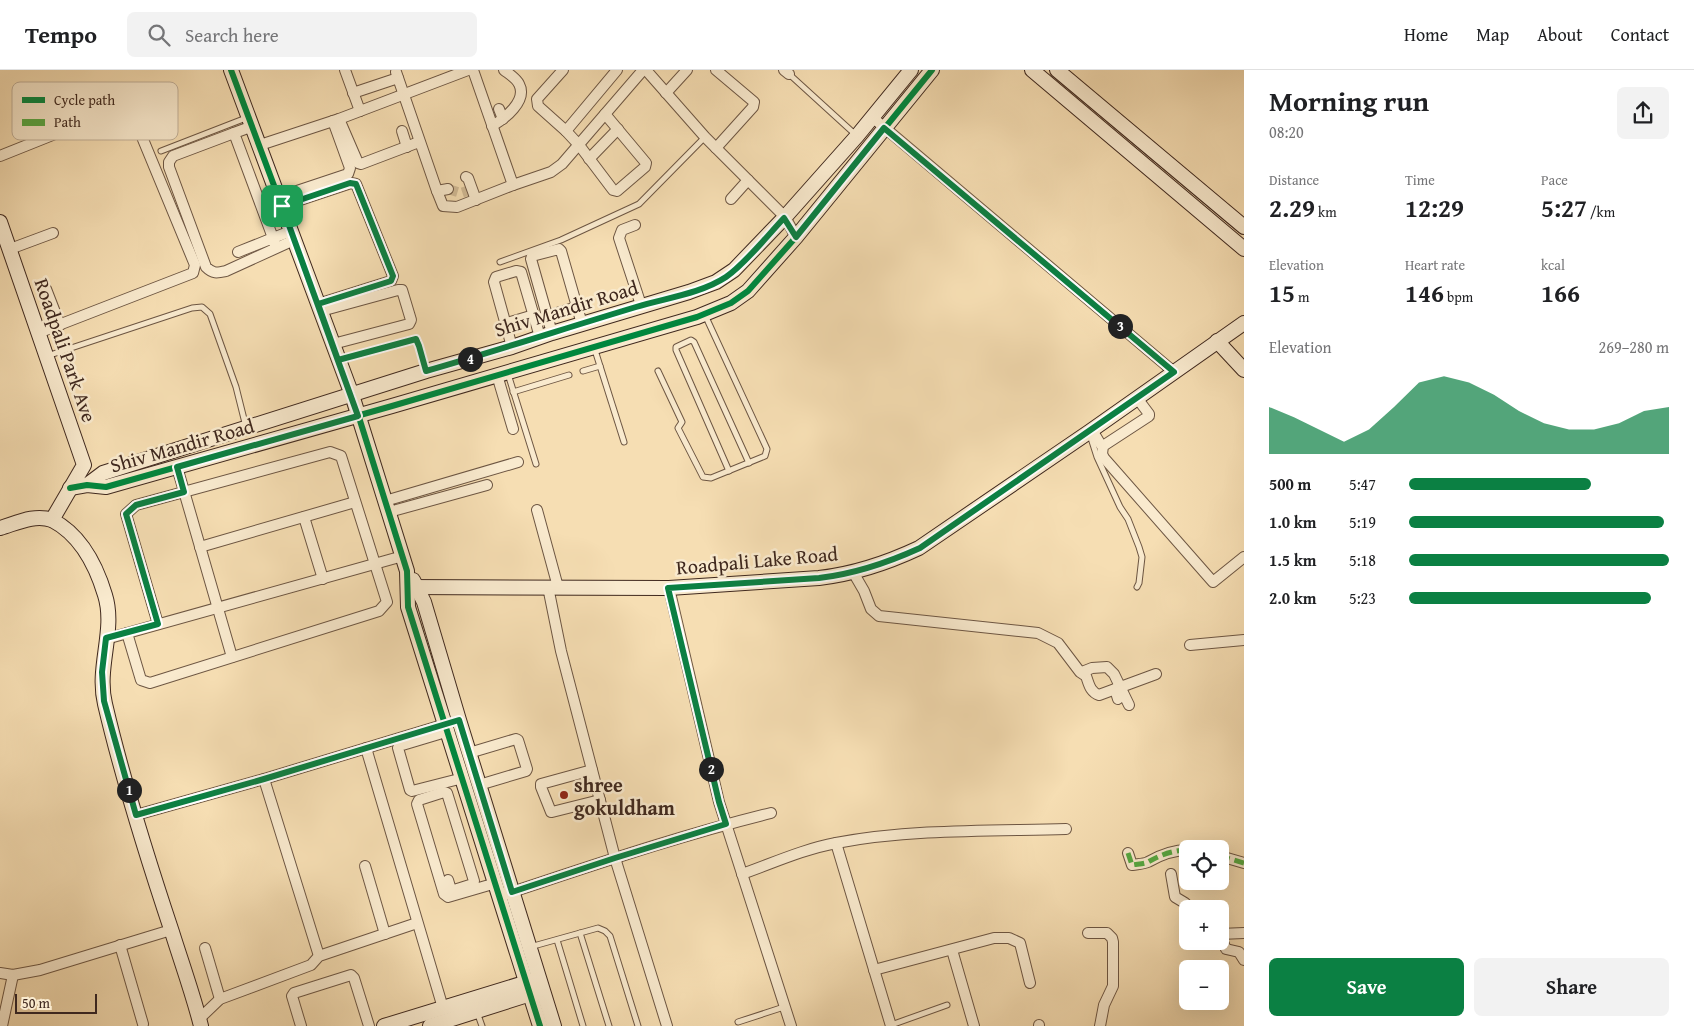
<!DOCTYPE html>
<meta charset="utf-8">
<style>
body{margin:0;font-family:"Gentium Book Plus",serif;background:#f2f2f2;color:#202124;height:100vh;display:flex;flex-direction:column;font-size:19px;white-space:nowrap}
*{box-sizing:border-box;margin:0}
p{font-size:16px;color:#757577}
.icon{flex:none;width:28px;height:28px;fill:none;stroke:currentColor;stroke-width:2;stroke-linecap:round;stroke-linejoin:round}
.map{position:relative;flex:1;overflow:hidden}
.side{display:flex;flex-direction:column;background:#fff;width:450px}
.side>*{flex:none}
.tools{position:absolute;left:1179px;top:770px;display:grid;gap:10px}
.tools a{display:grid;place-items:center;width:50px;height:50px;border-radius:8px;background:#fff;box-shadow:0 5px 20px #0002;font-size:25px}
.scale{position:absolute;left:15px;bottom:12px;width:82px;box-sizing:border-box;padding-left:5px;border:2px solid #3f281e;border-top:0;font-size:14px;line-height:18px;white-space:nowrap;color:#3f281e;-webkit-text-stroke:4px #f9eace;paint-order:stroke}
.pin{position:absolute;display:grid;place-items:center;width:42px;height:42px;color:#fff;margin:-21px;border-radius:10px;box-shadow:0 2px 8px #0006}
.km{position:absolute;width:25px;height:25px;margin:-12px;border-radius:50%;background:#222;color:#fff;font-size:14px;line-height:25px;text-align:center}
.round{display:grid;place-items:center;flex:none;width:52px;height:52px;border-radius:8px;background:#f2f2f2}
.summary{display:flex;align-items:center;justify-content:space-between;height:85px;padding:0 25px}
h1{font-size:28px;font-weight:700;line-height:38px}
.figures{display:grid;grid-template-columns:repeat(3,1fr);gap:8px;height:85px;padding:5px 25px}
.figures div{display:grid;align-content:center}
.figures b{font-size:25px;font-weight:700}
.figures small{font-size:14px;font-weight:400}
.figures p{font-size:14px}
.chart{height:140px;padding:10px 25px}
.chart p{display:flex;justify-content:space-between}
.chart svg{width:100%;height:90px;margin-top:5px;fill:#0b8043;opacity:.7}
.primary-button{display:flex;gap:10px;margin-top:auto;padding:10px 25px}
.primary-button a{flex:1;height:58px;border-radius:8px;background:#0b8043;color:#fff;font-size:20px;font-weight:700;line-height:58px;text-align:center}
.primary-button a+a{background:#f2f2f2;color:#202124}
ul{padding:0 25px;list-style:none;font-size:16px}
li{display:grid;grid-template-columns:80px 60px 1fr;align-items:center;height:38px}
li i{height:12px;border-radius:6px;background:#0b8043}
header{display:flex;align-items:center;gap:30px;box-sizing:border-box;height:70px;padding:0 25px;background:#fff;border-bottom:1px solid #e0e0e0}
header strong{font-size:24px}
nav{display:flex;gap:28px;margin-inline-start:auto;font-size:18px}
.search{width:350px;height:45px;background:#f2f2f2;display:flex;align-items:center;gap:12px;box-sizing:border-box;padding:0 18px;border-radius:8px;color:#757577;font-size:19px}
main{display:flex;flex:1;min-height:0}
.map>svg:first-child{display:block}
</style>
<header>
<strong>Tempo</strong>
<div class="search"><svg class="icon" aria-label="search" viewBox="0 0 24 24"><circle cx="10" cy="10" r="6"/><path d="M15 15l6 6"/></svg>Search here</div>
<nav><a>Home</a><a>Map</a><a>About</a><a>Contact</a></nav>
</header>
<main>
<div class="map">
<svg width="1244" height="956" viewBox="0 0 1244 956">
<rect width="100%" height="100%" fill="#f6deb3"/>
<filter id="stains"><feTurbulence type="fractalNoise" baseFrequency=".004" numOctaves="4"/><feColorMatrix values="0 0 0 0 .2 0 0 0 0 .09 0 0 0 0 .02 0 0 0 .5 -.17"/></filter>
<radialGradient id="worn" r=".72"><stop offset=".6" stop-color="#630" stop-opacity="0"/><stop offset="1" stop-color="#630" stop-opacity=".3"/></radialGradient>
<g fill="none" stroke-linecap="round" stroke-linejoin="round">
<polyline stroke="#d1ba95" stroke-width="10" stroke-dasharray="10 5" stroke-linecap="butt" points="448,119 461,123 470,120"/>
<defs>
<g id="lane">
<polyline points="789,4 857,66"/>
<polyline points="161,81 246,48"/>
<polyline points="500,192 561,170 639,134 705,67"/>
<polyline points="594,277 624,372"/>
<polyline points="47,286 192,238 202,237 210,244 236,317 246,357"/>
<polyline points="340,289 416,269 419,276 426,301"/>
<polyline points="583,301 600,296"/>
<polyline points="658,301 682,352 678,358 703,407 711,408 765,386 767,379 705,245"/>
<polyline points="508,304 536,394"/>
<polyline points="513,322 569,305"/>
<polyline points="1090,365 1097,387 1120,437 1128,449 1139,477 1142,487 1139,513 1137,517"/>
<polyline points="729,401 676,280 676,277 691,270 694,272 749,393"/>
<polyline points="580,863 609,956"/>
<polyline points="557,870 583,956"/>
<polyline points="530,877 598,858 605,861 610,866 638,956"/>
<polyline points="477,942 482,956"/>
<polyline points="738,952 784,937"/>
<polyline points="891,955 947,935"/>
</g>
<g id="street">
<polyline points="345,0 360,41"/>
<polyline points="473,0 513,115"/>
<polyline points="563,0 537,29 538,36 566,61 617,0"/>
<polyline points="646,0 705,67 785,147 796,167"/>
<polyline points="784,0 789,4"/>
<polyline points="396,2 437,121 443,136 457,137 513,115 551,102 562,94 643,0"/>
<polyline points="353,23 398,8"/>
<polyline points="666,23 687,0"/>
<polyline points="499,39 503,49"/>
<polyline points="872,47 1174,302"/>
<polyline points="339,49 358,93 361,94 419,72"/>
<polyline points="253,56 234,63 273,168 291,161"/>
<path d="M 492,56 C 504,49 528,31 519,14 C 516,8 509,4 504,0"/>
<polyline points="402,61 407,77"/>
<polyline points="566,61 579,75 613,120 617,121 645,97 646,93 605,44"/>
<path d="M 234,63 L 173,86 L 169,92 L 169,97 L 206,197 C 213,204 217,203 226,201 L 294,170"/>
<polyline points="260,75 339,49 468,0"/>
<polyline points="716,78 753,37 754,32 716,0"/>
<polyline points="0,86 125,36 130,38 195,195 193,203 38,263"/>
<polyline points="589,89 618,59"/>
<polyline points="466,107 468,108 476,130"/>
<polyline points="437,121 448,119"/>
<polyline points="279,127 348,104 350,98 333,51"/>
<polyline points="731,129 748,110"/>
<polyline points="282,136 351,113 356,114 393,206 391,211 318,234"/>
<polyline points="635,155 622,160 619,168 641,235"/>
<polyline points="10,179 53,163"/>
<polyline points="238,182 273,168 275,175"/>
<polyline points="46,219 60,255"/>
<polyline points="321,241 398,220 402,220 411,250 409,254 333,274"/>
<polyline points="547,246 577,237"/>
<polyline points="507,253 534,245"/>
<polyline points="552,263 531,189 532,186 559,179 561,181 582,254"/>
<polyline points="512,277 494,212 496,207 516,201 521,202 540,267"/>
<polyline points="497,305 513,359"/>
<polyline points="1137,328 1149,344 1149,346 1103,376 1102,384 1104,388 1213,512 1244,487"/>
<polyline points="1092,360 1101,375 1103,376"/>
<polyline points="177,397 232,587"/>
<polyline points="385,431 518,392"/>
<polyline points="537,440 558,517"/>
<polyline points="389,442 487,415"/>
<polyline points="304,447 323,509"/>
<polyline points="200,477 355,432"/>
<path d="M 853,502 L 864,521 L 871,539 L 879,546 L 1038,563 L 1058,573 L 1080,602 L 1086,606 C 1089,614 1090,622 1099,625 L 1156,604"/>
<polyline points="548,517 561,581 615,788 667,956"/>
<polyline points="669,518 719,732 791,956"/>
<polyline points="127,563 141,610 150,613 379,541 387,532 341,386 330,382 136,435 126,444 158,554"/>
<polyline points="106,569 403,486"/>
<polyline points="1190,575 1244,570"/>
<polyline points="1082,602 1092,598 1107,597 1114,604 1129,635"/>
<polyline points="1115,619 1118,629"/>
<polyline points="449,661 399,676 398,678 410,720 412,721 463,708"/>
<polyline points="366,678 443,938"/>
<polyline points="469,683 516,669 518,670 527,699 526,701 479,715"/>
<polyline points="592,700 541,714 541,717 551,742 552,742 600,730"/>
<polyline points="264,709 319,886"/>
<polyline points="136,745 264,709 459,650"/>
<polyline points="836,773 891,956"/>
<path d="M 1128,783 L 1132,795 C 1137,794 1144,794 1148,792 C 1160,785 1173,780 1188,780"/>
<polyline points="1220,786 1244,793"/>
<polyline points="365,796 385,864"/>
<path d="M 742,804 C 773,793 804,779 836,773 C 911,759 990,761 1066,759"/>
<polyline points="1171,804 1175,827 1185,833 1191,839"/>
<polyline points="448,810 451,820 454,820 473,814 474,811 447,723 444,722 419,730 417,734 444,824 448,827 496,813"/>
<path d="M 506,824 C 594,795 681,765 771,743"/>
<polyline points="1088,863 1107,863 1112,868 1113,872 1113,916 1104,935 1100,956"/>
<polyline points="1220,864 1244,863"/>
<polyline points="1220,865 1226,879 1239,882 1244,890"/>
<polyline points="120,875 143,954"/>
<polyline points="205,878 220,929"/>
<polyline points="952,880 974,956"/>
<polyline points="874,900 994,868 1009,868 1020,873 1030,913"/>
<polyline points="0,903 13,905 40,900 171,860"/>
<polyline points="199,949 220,929 311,895 319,886 417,853"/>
<polyline points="1039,955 1039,956"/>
<polyline points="2,956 13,905"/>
<polyline points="301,956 292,926 294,923 351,905 354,908 369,956"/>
</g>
<g id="secondary">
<polyline points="231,0 352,325 407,501 408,537 540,956"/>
<polyline points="1032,0 1244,179"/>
<polyline points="1057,0 1244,157"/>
<path d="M 0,152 L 84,395 L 52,450 C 34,444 17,453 0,458"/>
<polyline points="1217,271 1244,300"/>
<polyline points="87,415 103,403 426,301 512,277 552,263 689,222 716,212 734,200 785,147 857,66 911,0"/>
<polyline points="70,418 87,415 106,417 392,336 697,247 731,233 748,221 796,167 932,0"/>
<path d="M 52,450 C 81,465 96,495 105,525 C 116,560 96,597 105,634 C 123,711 147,787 172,862 C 182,894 193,924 201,956"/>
<polyline points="413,510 424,532 459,650 554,956"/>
<path d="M 408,517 L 669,518 L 819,508 C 854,504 887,493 919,478 L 1089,362 L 1244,253"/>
<polyline points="384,956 534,910"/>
<polyline points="430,956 537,922"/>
</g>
</defs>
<use href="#lane" stroke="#6d5643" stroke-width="7"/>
<use href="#street" stroke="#6d5643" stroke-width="12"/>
<use href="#secondary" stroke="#3f281e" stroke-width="16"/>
<use href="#lane" stroke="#f9eace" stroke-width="5"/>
<use href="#street" stroke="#f9eace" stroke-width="10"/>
<use href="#secondary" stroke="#f9eace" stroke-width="14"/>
<g stroke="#56aa43" stroke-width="5" stroke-dasharray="10 5" stroke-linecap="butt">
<path d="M 1128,783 L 1132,795 C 1137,794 1144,794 1148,792 C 1160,785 1173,780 1188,780"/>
<polyline points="1220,786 1244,793"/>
</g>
<defs>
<g id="cycleway">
<polyline points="231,0 352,325 407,501 408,537 540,956"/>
<polyline points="70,418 87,415 106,417 392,336 697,247 731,233 748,221 796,167 932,0"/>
</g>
</defs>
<use href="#cycleway" stroke="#f9eace" stroke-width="9"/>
<use href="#cycleway" stroke="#00873e" stroke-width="6"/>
</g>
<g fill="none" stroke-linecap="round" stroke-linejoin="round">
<defs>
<path id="route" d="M 282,136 L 358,346 L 177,397 L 184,422 L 136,435 L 126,444 L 158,554 L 106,568 L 102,602 L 104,631 L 136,745 L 264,709 L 459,650 L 512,822 L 615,788 L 726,754 L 719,732 L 668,518 L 819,508 C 854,504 887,493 920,478 L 1174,302 L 884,58 L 796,167 L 784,148 C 768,165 745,194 726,207 C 700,224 665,228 636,237 C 566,258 496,281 426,301 L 419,276 L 416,269 L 338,290 L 318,234 L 391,211 L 393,206 L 356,114 L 350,113 L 282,136"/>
</defs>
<use href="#route" stroke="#fff" stroke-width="10"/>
<use href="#route" stroke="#0b8043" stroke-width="6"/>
</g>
<circle fill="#8f2418" stroke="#f9eace" stroke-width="2" cx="564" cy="725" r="5"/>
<g text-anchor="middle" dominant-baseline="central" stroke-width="5" stroke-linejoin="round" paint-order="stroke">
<g font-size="20" fill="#3f281e" stroke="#f9eace">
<text transform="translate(566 238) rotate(-17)">Shiv Mandir Road</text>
<text transform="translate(66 280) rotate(71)">Roadpali Park Ave</text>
<text transform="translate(182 375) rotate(-16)">Shiv Mandir Road</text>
<text transform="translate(757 490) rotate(-5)">Roadpali Lake Road</text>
</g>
<g font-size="20" font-weight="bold" fill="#3f281e" stroke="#f9eace" text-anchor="start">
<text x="574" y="714">shree<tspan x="574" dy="23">gokuldham</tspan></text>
</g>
</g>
<rect x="12" y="12" width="166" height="58" rx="8" fill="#f9eace" stroke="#c1b099" stroke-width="1"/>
<rect x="22" y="27" width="23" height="6" fill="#00873e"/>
<rect x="22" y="49" width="23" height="7" fill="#56aa43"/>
<g font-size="14" fill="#3f281e">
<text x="54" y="35">Cycle path</text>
<text x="54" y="57">Path</text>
</g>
<rect width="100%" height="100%" filter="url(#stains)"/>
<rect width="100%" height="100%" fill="url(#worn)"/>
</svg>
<div class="tools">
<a><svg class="icon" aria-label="locate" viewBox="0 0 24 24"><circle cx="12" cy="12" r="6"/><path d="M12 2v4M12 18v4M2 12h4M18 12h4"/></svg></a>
<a>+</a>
<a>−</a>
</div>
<div class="scale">50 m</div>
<div class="pin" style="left:282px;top:136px;background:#1e9e55"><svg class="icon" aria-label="arrive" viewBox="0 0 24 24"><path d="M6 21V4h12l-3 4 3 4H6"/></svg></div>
<b class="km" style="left:129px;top:720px">1</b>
<b class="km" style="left:711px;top:699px">2</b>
<b class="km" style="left:1120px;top:256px">3</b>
<b class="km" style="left:470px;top:289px">4</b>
</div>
<section class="side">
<div class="summary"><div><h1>Morning run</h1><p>08:20</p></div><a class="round"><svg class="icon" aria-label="share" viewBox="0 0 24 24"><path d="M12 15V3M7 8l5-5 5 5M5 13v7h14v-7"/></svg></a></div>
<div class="figures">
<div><p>Distance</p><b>2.29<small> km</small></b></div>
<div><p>Time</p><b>12:29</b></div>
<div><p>Pace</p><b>5:27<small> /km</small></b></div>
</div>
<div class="figures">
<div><p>Elevation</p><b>15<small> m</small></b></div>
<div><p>Heart rate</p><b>146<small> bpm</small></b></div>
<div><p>kcal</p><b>166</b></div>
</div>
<div class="chart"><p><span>Elevation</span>269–280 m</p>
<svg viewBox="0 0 160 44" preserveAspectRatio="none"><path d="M0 44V21L10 26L20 32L30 38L40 32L50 21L60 9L70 6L80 9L90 15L100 23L110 29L120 32L130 32L140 29L150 23L160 21V44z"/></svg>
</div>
<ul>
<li><b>500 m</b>5:47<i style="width:70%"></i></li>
<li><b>1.0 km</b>5:19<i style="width:98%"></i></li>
<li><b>1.5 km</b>5:18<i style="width:100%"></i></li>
<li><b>2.0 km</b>5:23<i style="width:93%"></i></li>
</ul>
<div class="primary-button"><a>Save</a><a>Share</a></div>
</section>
</main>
